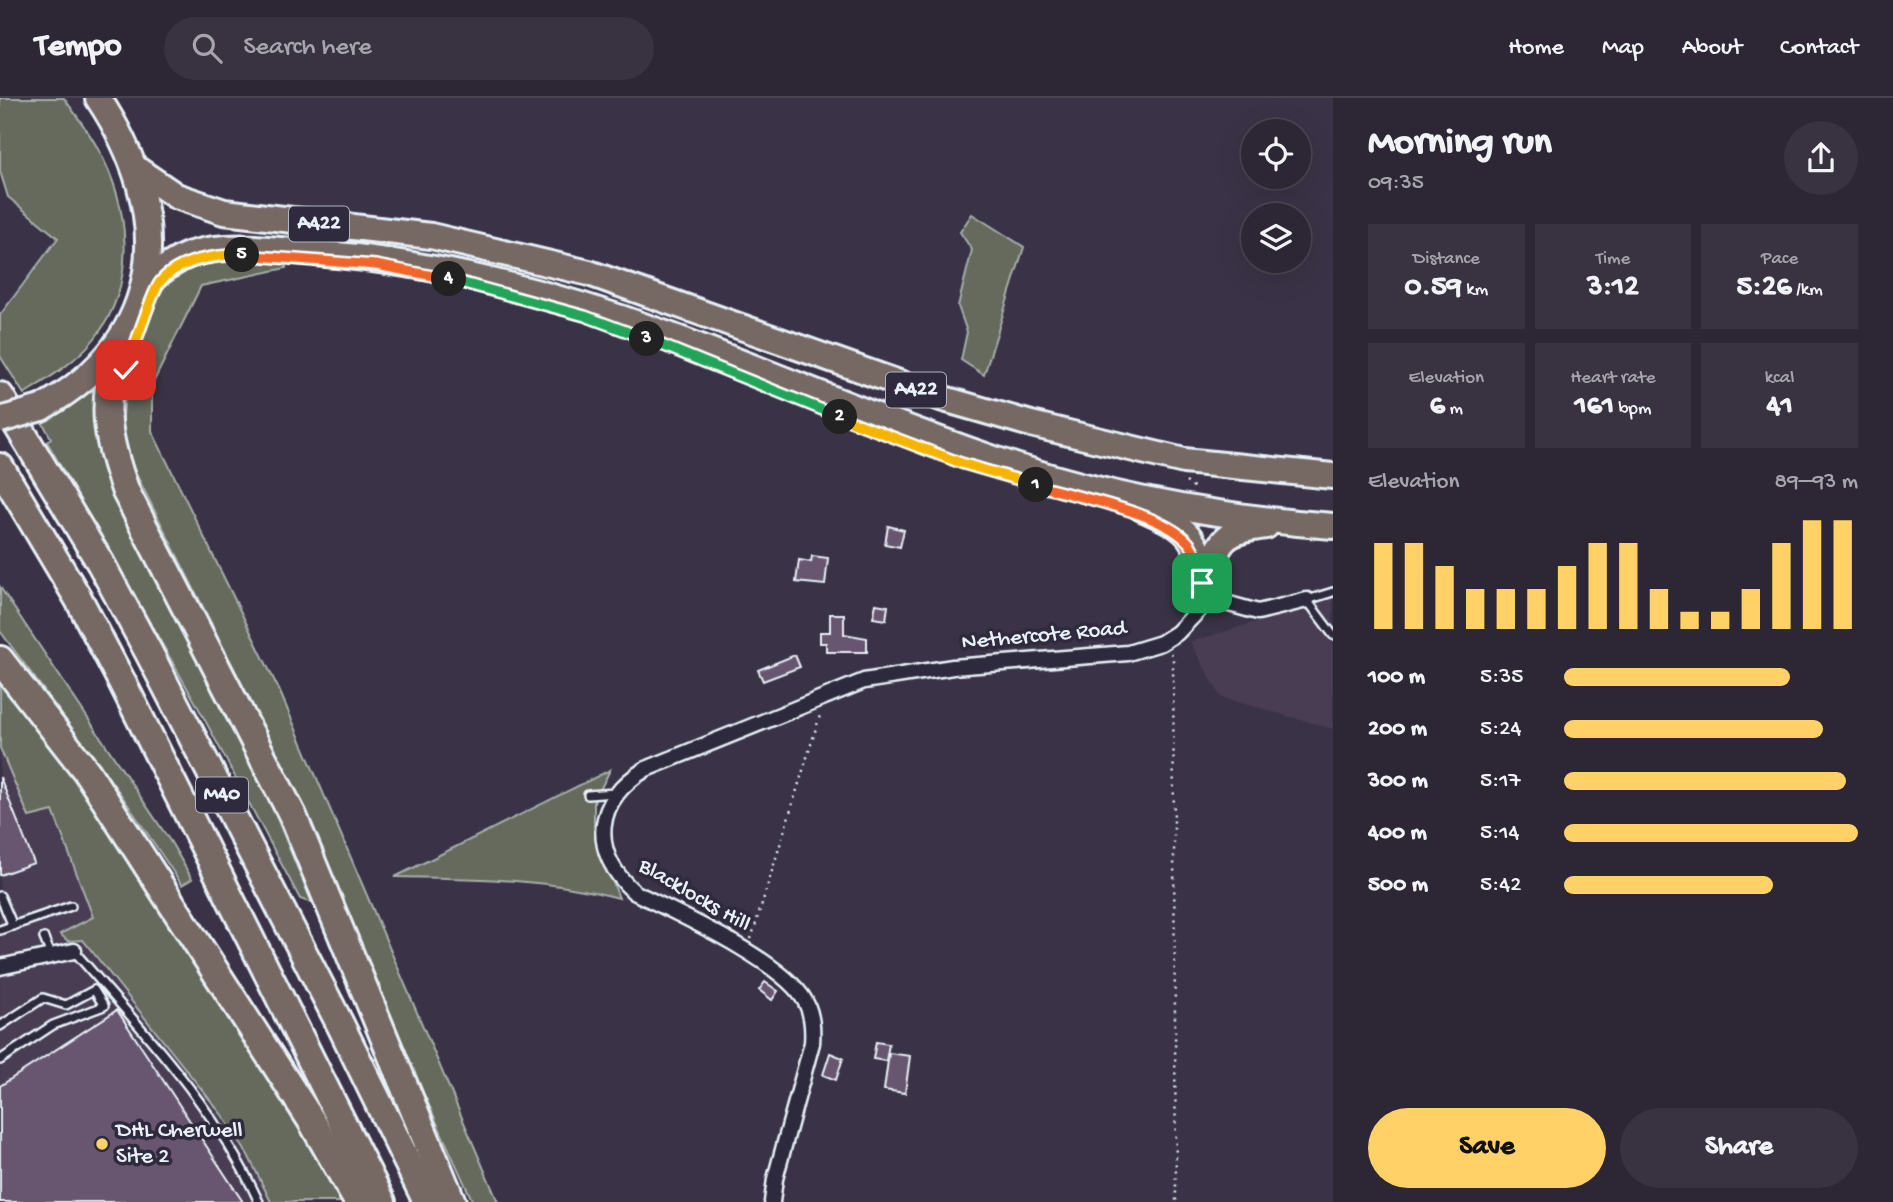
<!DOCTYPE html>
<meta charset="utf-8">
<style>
body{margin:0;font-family:"Gochi Hand",sans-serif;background:#383241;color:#f1f3f6;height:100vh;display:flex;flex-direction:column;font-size:26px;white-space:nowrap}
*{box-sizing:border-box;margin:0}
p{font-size:23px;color:#a6a5ad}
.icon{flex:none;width:38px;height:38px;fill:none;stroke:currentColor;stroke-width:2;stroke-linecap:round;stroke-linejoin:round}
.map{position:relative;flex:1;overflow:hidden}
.sheet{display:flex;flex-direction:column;background:#2c2635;width:560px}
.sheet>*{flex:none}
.tools{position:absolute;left:1241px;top:21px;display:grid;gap:14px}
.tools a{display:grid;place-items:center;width:70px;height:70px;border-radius:50%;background:#2c2635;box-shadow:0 7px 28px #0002,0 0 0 2px #484350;font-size:35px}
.pin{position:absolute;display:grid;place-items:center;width:60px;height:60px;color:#fff;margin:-30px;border-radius:14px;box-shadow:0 4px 10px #0006}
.km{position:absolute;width:35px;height:35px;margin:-18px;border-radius:50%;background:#222;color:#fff;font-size:19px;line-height:35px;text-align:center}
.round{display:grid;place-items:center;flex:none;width:74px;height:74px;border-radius:37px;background:#383241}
.headline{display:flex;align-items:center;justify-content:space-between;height:119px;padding:0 35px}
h1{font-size:38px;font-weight:700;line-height:52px}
.metrics{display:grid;grid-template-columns:repeat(3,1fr);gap:10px;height:119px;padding:7px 35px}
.metrics div{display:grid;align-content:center;border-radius:0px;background:#383241;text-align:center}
.metrics b{font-size:30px;font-weight:700}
.metrics small{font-size:19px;font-weight:400}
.metrics p{font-size:19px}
.chart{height:196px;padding:14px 35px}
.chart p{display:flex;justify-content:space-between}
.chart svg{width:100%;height:126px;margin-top:7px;stroke:#ffd166;stroke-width:6}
.action{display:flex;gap:14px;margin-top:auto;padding:14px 35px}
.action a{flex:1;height:80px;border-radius:42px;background:#ffd166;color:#111;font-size:28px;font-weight:700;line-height:80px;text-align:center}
.action a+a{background:#383241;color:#f1f3f6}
ul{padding:0 35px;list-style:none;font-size:23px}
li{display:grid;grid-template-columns:112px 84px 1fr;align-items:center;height:52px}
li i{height:18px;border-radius:9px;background:#ffd166}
header{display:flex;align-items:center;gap:42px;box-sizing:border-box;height:98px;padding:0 35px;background:#2c2635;border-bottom:2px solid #484350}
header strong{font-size:33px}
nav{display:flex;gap:38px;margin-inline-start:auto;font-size:24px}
.search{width:490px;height:63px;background:#383241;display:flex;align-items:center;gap:18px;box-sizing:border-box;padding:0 24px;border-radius:38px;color:#a6a5ad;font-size:26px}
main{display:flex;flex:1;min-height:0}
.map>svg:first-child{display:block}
</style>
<header>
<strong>Tempo</strong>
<div class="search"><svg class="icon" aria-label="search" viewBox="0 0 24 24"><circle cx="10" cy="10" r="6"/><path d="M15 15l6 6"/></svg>Search here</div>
<nav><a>Home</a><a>Map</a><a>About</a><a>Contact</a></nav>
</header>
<main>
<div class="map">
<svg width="1333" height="1104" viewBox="0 0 1333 1104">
<rect width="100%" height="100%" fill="#3a3347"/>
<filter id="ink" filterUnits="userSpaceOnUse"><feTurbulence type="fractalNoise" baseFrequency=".0143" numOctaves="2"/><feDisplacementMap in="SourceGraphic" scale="14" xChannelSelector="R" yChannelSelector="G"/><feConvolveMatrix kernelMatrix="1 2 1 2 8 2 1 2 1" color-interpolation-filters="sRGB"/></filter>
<g filter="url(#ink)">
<g fill="#483e53">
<polygon points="1333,501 1333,631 1221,599 1190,544"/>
<polygon points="0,650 29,718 53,713 60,735 225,1024 248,1057 271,1104 0,1104"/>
</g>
<g fill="#656a5d" stroke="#a6aeaa" stroke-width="2">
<path d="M 0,0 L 64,0 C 75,16 88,32 97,49 C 130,107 138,185 95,240 C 76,264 49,280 24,296 L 0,258 L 0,217 L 58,140 L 8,99 L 0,73 Z"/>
<polygon points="972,116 1024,149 984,277 961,262 967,234 958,208 972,152 960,134"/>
<polygon points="224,161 285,162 286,170 201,188 152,287 152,333 280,594 498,1104 473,1104 364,865 306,724 250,602 130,364 122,326 126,291 160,192 185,171"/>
<polygon points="101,277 97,326 241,634 312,805 300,801 198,609 47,344 51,340 40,320"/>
<polygon points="0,489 172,746 192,781 182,787 122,698 0,533"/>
<polygon points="0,586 86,693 348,1104 271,1104 248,1057 222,1017 83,842 68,843 60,836 93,819 53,713 29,719 0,650"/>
<path d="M 610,672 L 594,704 L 594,737 L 619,800 C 544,780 472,780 395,779 Z"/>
</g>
<g fill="#685670" stroke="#e8f1f8" stroke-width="2">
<polygon points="888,428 904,432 900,449 885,446"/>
<polygon points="812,458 828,460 825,487 796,484 799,462 811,464"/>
<polygon points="876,506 888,508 886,522 873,520"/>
<polygon points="830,516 844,516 844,536 867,540 867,554 826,554 826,545 820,545 820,534 830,534"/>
<polygon points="795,557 800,569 763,583 758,572"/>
<polygon points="0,679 34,765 0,777"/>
<polygon points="765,884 778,893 772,902 759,892"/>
<polygon points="117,912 243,1104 0,1104 0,988"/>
<polygon points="876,944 889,946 886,963 873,961"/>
<polygon points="830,955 843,960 836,982 823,977"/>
<polygon points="889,955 910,958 905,995 884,992"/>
</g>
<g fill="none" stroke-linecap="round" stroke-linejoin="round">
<defs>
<g id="service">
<polyline points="1333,494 1307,502 1333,537"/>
<polyline points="588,697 615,695"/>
<polyline points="0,798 13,828"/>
<polyline points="0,832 71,808"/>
<polyline points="44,840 51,857"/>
<path d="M 74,853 C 143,933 215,1008 259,1104"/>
<polyline points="0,928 43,900 66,907 94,892 104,908 53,927 0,962"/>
</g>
<g id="minor">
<polyline points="1204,499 1258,514 1307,502"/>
<polyline points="0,869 74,853"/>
<path d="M 772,1104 L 775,1081 L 812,945 C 813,932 812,915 805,903 C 783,863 676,815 634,794 C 589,753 594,702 646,671 L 864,583 L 953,569 L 1128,555 L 1161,545 L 1177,535 L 1199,512 L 1206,479"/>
</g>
<g id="trunk">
<polyline points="135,70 176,98 224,114 431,138 589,175 944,301 1031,326 1184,363 1333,378"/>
<path d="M 144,186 C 159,175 174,162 191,156 C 230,144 275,152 315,155 C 433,164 555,195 666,236 C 785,280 901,331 1021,370 C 1122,402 1228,420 1333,428"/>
<path d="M 41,310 C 170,239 174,114 98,0"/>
<path d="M 1142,410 C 1183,428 1195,434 1206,479"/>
<path d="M 1206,479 C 1221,440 1224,433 1266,428"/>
</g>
<g id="motorway">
<path d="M 116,249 C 102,309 105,336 126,394 L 293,718 L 452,1104"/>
<polyline points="0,298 101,466 149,555 340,926 427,1104"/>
<polyline points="0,369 78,500 122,584 382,1104"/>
<polyline points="0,562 87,674 311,1022 358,1104"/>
</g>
</defs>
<use href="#service" stroke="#e8f1f8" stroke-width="12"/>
<use href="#minor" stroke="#e8f1f8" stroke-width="19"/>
<use href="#trunk" stroke="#e8f1f8" stroke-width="30"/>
<use href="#motorway" stroke="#e8f1f8" stroke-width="32"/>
<g stroke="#e8f1f8" stroke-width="2.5" stroke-dasharray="2 5" stroke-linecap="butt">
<polyline points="1186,384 1197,391"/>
<polyline points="1171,555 1173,558 1176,1104"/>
<polyline points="751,841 821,614"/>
</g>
<use href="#service" stroke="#2f2a3d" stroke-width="7"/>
<use href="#minor" stroke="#2f2a3d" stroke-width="14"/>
<use href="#trunk" stroke="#766964" stroke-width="24"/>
<use href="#motorway" stroke="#766964" stroke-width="26"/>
<defs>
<polyline id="trunk-bridge" points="0,322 41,310"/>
</defs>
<use href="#trunk-bridge" stroke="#e8f1f8" stroke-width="30" stroke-linecap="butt"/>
<use href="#trunk-bridge" stroke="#766964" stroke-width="24"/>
</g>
</g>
<g fill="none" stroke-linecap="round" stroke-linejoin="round" filter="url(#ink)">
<defs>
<path id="split-1" d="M 1036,387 C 1076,399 1161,414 1188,444 C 1197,454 1201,472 1202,485"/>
<polyline id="split-2" points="840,319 961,365 1036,387"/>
<polyline id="split-3" points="647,241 840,319"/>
<polyline id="split-4" points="449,181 585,218 647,241"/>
<polyline id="split-5" points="242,157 376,167 449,181"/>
<path id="split-6" d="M 126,272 C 133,254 151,195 160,184 C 178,162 217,156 242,157"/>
</defs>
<use href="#split-1" stroke="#fff" stroke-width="14"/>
<use href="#split-2" stroke="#fff" stroke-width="14"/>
<use href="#split-3" stroke="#fff" stroke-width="14"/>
<use href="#split-4" stroke="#fff" stroke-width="14"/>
<use href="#split-5" stroke="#fff" stroke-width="14"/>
<use href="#split-6" stroke="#fff" stroke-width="14"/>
<use href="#split-1" stroke="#f0652b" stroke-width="9"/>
<use href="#split-2" stroke="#f5b400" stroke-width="9"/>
<use href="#split-3" stroke="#22a559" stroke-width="9"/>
<use href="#split-4" stroke="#22a559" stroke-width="9"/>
<use href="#split-5" stroke="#f0652b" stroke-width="9"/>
<use href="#split-6" stroke="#f5b400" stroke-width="9"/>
</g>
<circle fill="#ffd166" stroke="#2f2a3d" stroke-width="2.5" cx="102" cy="1046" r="7"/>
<g text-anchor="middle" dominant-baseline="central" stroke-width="7" stroke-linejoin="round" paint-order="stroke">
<g fill="#2f2a3d" stroke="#b0b5c0" stroke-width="2">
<rect x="289" y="108.5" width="60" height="35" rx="5"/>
<rect x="886" y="274.5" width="60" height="35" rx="5"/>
<rect x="196" y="679.5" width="52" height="35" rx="5"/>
</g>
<g font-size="21" font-weight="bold" fill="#e8f1f8">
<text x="319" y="126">A422</text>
<text x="916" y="292">A422</text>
<text x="222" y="697">M40</text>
</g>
<g font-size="23" fill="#e8f1f8" stroke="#2f2a3d">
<text transform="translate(1044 538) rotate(-5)">Nethercote Road</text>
<text transform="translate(694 798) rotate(30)">Blacklocks Hill</text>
</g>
<g font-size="23" fill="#e8f1f8" stroke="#2f2a3d" text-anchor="start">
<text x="116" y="1033">DHL Cherwell<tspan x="116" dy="26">Site 2</tspan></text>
</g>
</g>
</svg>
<div class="tools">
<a><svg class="icon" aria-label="locate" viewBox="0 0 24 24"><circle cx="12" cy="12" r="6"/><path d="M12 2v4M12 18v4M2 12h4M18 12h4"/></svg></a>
<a><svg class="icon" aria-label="layers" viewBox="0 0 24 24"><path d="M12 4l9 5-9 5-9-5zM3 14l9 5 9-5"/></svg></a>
</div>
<div class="pin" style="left:1202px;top:485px;background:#1e9e55"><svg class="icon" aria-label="arrive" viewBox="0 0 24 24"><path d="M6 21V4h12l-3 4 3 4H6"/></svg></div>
<div class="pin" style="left:126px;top:272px;background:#d93025"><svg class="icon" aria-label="check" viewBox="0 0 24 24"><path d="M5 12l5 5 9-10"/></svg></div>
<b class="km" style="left:1036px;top:387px">1</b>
<b class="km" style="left:840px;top:319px">2</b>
<b class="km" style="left:647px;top:241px">3</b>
<b class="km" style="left:449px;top:181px">4</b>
<b class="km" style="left:242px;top:157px">5</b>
</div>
<section class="sheet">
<div class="headline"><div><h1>Morning run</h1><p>09:35</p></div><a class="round"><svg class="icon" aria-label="share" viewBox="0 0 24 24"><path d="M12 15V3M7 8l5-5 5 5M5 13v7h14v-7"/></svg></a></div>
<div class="metrics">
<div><p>Distance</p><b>0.59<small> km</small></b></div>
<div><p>Time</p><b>3:12</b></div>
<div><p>Pace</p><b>5:26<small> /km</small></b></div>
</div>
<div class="metrics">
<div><p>Elevation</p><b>6<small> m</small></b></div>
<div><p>Heart rate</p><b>161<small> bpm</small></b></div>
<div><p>kcal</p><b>41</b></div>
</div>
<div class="chart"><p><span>Elevation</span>89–93 m</p>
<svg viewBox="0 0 160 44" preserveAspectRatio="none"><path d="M5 44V14M15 44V14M25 44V22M35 44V30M45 44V30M55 44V30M65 44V22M75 44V14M85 44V14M95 44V30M105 44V38M115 44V38M125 44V30M135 44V14M145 44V6M155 44V6"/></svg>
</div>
<ul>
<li><b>100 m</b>5:35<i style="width:77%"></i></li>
<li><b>200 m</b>5:24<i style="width:88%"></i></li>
<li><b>300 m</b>5:17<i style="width:96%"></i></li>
<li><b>400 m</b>5:14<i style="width:100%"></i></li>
<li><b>500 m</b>5:42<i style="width:71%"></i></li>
</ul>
<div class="action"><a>Save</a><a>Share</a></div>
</section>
</main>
